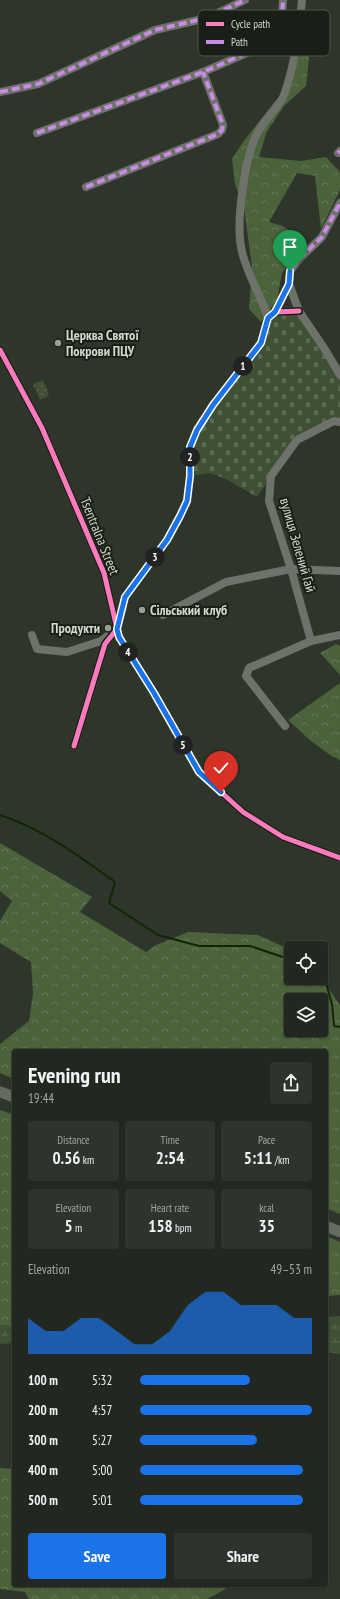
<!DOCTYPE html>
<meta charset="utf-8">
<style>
body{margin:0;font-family:"PT Sans Narrow",sans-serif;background:#2e342d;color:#f1f3f6;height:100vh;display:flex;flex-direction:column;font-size:15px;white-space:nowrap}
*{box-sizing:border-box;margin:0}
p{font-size:13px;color:#a2a6a5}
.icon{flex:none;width:22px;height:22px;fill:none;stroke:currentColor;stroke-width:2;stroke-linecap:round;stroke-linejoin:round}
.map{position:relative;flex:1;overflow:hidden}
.details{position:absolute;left:12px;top:1049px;width:316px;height:538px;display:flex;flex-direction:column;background:#222820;border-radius:4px;box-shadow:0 1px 3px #0004,0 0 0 1px #3f443e}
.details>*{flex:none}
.tools{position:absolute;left:284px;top:941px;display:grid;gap:8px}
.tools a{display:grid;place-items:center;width:44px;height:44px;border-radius:4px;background:#222820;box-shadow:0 1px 3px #0004,0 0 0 1px #3f443e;font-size:20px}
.pin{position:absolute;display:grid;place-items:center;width:34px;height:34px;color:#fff;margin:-41px -17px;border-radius:50% 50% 50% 0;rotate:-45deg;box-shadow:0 0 4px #0007}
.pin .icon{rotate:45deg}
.km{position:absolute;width:20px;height:20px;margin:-10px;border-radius:50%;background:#222;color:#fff;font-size:11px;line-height:20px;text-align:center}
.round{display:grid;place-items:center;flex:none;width:42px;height:42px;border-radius:4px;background:#2e342d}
.headline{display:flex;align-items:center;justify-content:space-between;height:68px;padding:0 16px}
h1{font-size:22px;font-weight:800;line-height:30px}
.metrics{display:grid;grid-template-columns:repeat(3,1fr);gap:6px;height:68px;padding:4px 16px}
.metrics div{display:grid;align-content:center;border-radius:4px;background:#2e342d;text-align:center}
.metrics b{font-size:17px;font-weight:800}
.metrics small{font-size:11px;font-weight:400}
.metrics p{font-size:11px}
.chart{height:112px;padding:8px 16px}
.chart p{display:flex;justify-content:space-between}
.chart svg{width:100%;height:72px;margin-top:4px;fill:#1a73e8;opacity:.7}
.primary-button{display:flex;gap:8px;margin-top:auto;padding:8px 16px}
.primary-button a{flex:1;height:46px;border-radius:4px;background:#1a73e8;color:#fff;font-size:16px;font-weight:800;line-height:46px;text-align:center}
.primary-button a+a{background:#2e342d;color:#f1f3f6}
ul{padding:0 16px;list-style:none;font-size:13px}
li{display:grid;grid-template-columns:64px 48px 1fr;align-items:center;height:30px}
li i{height:10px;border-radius:5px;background:#1a73e8}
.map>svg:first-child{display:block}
</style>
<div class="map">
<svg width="340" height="1599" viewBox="0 0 340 1599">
<defs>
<pattern id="forest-crowns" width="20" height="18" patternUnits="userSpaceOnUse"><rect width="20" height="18" fill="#4b623b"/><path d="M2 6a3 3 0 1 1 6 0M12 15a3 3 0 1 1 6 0" fill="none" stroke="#647856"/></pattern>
<pattern id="wetland-marsh" width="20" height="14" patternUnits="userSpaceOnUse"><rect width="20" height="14" fill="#405035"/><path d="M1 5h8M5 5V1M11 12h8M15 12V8" fill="none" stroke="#5b6951"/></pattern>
<pattern id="cemetery-stones" width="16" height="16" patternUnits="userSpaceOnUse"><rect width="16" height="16" fill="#405035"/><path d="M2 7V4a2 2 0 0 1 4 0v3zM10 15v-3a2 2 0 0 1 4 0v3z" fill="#5b6951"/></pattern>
<pattern id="park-dots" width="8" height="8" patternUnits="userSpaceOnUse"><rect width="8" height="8" fill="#405035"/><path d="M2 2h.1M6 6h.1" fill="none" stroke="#5b6951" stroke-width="1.8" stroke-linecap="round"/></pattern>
</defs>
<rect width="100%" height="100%" fill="#2e352a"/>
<g fill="url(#forest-crowns)" fill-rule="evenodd">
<polygon points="305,27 312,32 306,86 285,105 267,131 259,157 301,161 326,157 340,172 340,190 321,229 315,176 297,173 269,222 283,226 292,233 295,254 282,273 277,300 261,322 249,309 252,267 244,208 235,184 232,159 243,142 272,105 290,85"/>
<polygon points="336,644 340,646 340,675 320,653"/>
<polygon points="340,683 340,761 337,758 333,757 311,741 288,720"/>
<path d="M 0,843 L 92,897 L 80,912 L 146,952 L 154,946 L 188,932 L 258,935 L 291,950 L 291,978 L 321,978 L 340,1005 L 340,1214 L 326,1208 L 326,1051 L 14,1051 L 14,1079 L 0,1073 L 0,1044 L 29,1021 L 33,993 L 31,962 L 0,943 L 0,921 L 12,901 L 0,891 ZM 291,1000 L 321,1000 L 321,1030 L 291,1030 Z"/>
<polygon points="0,1110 14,1115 14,1324 10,1326 0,1325"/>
<polygon points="326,1236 340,1242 340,1295 326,1296"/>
<polygon points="0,1468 14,1469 14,1585 233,1585 207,1599 29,1599 25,1592 0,1589"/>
</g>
<g fill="url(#wetland-marsh)">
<polygon points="340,1316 340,1354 326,1352 326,1317"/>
<polygon points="14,1324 14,1343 0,1344 0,1325 10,1326"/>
</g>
<polygon fill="url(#cemetery-stones)" points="299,311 340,375 340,422 297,440 257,497 226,479 210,473 190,476 197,430 261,343 268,318"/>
<polygon fill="url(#park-dots)" points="43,380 49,395 40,400 33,384"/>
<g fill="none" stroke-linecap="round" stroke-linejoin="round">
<g stroke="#112604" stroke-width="2">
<path d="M 0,815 C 43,829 79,856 115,882 L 109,903 L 158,935 L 199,946 L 250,946 L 286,958 L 291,961"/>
<polyline points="319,978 326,983 332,1004 334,1026 340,1027"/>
</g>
<g stroke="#6e726b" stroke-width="8">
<polyline points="0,92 38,84 155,30 207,18 245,0"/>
<polyline points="37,133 203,72 270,43 281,35 283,0"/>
<polyline points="338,153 340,151"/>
<polyline points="86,187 218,134 222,130 223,125 203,72"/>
<polyline points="289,284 299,311 326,351 340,375"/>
<polyline points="275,312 289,284 290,271 299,259 322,237 340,203"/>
<path d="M 268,318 C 261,294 245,272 241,247 C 236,220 245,155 258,132 C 264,120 280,106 284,95 C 295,64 299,32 302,0"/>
<polyline points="0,350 42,428 104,573 119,637 154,693 199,772 243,812 283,837 340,858"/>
<polyline points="163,615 226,582 291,569 340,571"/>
<polyline points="32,635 37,649 67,652 101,641 109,635"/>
<polyline points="311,641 291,569 269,501 271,476 297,440 334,421 340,422"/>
<polyline points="285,726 246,676 249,668 311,641 340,635"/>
<polyline points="74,746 105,644 117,629 125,597 167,540 180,517 187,501 190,476 190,447 197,430 213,405 261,343 268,318 275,312 299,311"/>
</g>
<g stroke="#656b61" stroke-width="11">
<polyline points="0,1092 14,1097"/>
<polyline points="326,1226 340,1232"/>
</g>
<g stroke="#ca8be6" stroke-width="4" stroke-dasharray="8 4" stroke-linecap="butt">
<polyline points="0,92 38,84 155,30 207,18 245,0"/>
<polyline points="37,133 203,72 270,43 281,35 283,0"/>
<polyline points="338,153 340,151"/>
<polyline points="86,187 218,134 222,130 223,125 203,72"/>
<polyline points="275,312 289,284 290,271 299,259 322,237 340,203"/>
</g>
<defs>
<g id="cycleway">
<polyline points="0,350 42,428 104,573 119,637 154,693 199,772 243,812 283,837 340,858"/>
<polyline points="74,746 105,644 117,629 125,597 167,540 180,517 187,501 190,476 190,447 197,430 213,405 261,343 268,318 275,312 299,311"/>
</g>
</defs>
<use href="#cycleway" stroke="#191f16" stroke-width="8"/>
<use href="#cycleway" stroke="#fd7abc" stroke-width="5"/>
</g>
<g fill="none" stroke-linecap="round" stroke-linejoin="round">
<defs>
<polyline id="route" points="221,792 199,772 154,693 119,637 117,629 125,597 167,540 180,516 187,501 190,476 190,447 197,430 213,405 261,343 268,318 275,312 289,284 290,271"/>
</defs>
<use href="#route" stroke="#fff" stroke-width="8"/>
<use href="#route" stroke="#1a73e8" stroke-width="5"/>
</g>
<g fill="#98a093" stroke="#191f16" stroke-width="1.5">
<circle cx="58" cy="343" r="4"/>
<circle cx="142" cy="610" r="4"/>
<circle cx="108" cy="628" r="4"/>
</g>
<g text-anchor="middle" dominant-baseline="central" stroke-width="4" stroke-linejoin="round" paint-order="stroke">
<g font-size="14" font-weight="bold" fill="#d1d9cc" stroke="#191f16" text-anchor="start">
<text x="66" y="335">Церква Святої<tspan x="66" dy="16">Покрови ПЦУ</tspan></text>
<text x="150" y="610">Сільський клуб</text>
<text x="100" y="628" text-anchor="end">Продукти</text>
</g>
<g font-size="14" fill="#d1d9cc" stroke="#191f16">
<text transform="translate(100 536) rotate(68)">Tsentralna Street</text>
<text transform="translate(298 545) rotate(74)">вулиця Зелений Гай</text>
</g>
</g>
<rect x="198" y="10" width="132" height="46" rx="6" fill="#191f16" stroke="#50574d" stroke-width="1"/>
<rect x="206" y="22" width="18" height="4" fill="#fd7abc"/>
<rect x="206" y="40" width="18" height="4" fill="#ca8be6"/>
<g font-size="11" fill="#d1d9cc">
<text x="231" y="28">Cycle path</text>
<text x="231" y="46">Path</text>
</g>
</svg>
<div class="tools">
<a><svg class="icon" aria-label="locate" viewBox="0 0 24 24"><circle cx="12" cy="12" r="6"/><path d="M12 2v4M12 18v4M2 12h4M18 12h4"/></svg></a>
<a><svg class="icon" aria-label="layers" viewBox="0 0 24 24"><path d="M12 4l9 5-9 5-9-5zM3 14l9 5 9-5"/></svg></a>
</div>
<div class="pin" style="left:290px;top:271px;background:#1e9e55"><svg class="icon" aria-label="arrive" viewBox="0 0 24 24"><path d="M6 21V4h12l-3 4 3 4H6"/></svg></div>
<div class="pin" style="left:221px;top:792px;background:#d93025"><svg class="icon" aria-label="check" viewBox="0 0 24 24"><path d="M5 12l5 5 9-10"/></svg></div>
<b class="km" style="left:243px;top:366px">1</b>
<b class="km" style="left:190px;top:457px">2</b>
<b class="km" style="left:155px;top:557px">3</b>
<b class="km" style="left:128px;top:652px">4</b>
<b class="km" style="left:183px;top:745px">5</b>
<section class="details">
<div class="headline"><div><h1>Evening run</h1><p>19:44</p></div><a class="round"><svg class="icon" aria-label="share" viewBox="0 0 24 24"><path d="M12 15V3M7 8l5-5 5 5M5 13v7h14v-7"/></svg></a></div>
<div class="metrics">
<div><p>Distance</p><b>0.56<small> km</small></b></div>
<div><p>Time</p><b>2:54</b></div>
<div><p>Pace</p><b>5:11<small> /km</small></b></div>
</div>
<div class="metrics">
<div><p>Elevation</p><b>5<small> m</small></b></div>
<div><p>Heart rate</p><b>158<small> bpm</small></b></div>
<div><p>kcal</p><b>35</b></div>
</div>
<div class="chart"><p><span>Elevation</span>49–53 m</p>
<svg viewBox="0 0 160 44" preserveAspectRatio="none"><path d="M0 44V22L10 30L20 30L30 22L40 22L50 30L60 38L70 38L80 30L90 14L100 6L110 6L120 14L130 14L140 14L150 22L160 22V44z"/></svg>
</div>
<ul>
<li><b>100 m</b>5:32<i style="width:64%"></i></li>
<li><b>200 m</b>4:57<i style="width:100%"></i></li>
<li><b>300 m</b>5:27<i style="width:68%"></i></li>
<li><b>400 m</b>5:00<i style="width:95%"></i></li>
<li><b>500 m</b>5:01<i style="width:95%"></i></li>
</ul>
<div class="primary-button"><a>Save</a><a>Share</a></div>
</section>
</div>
